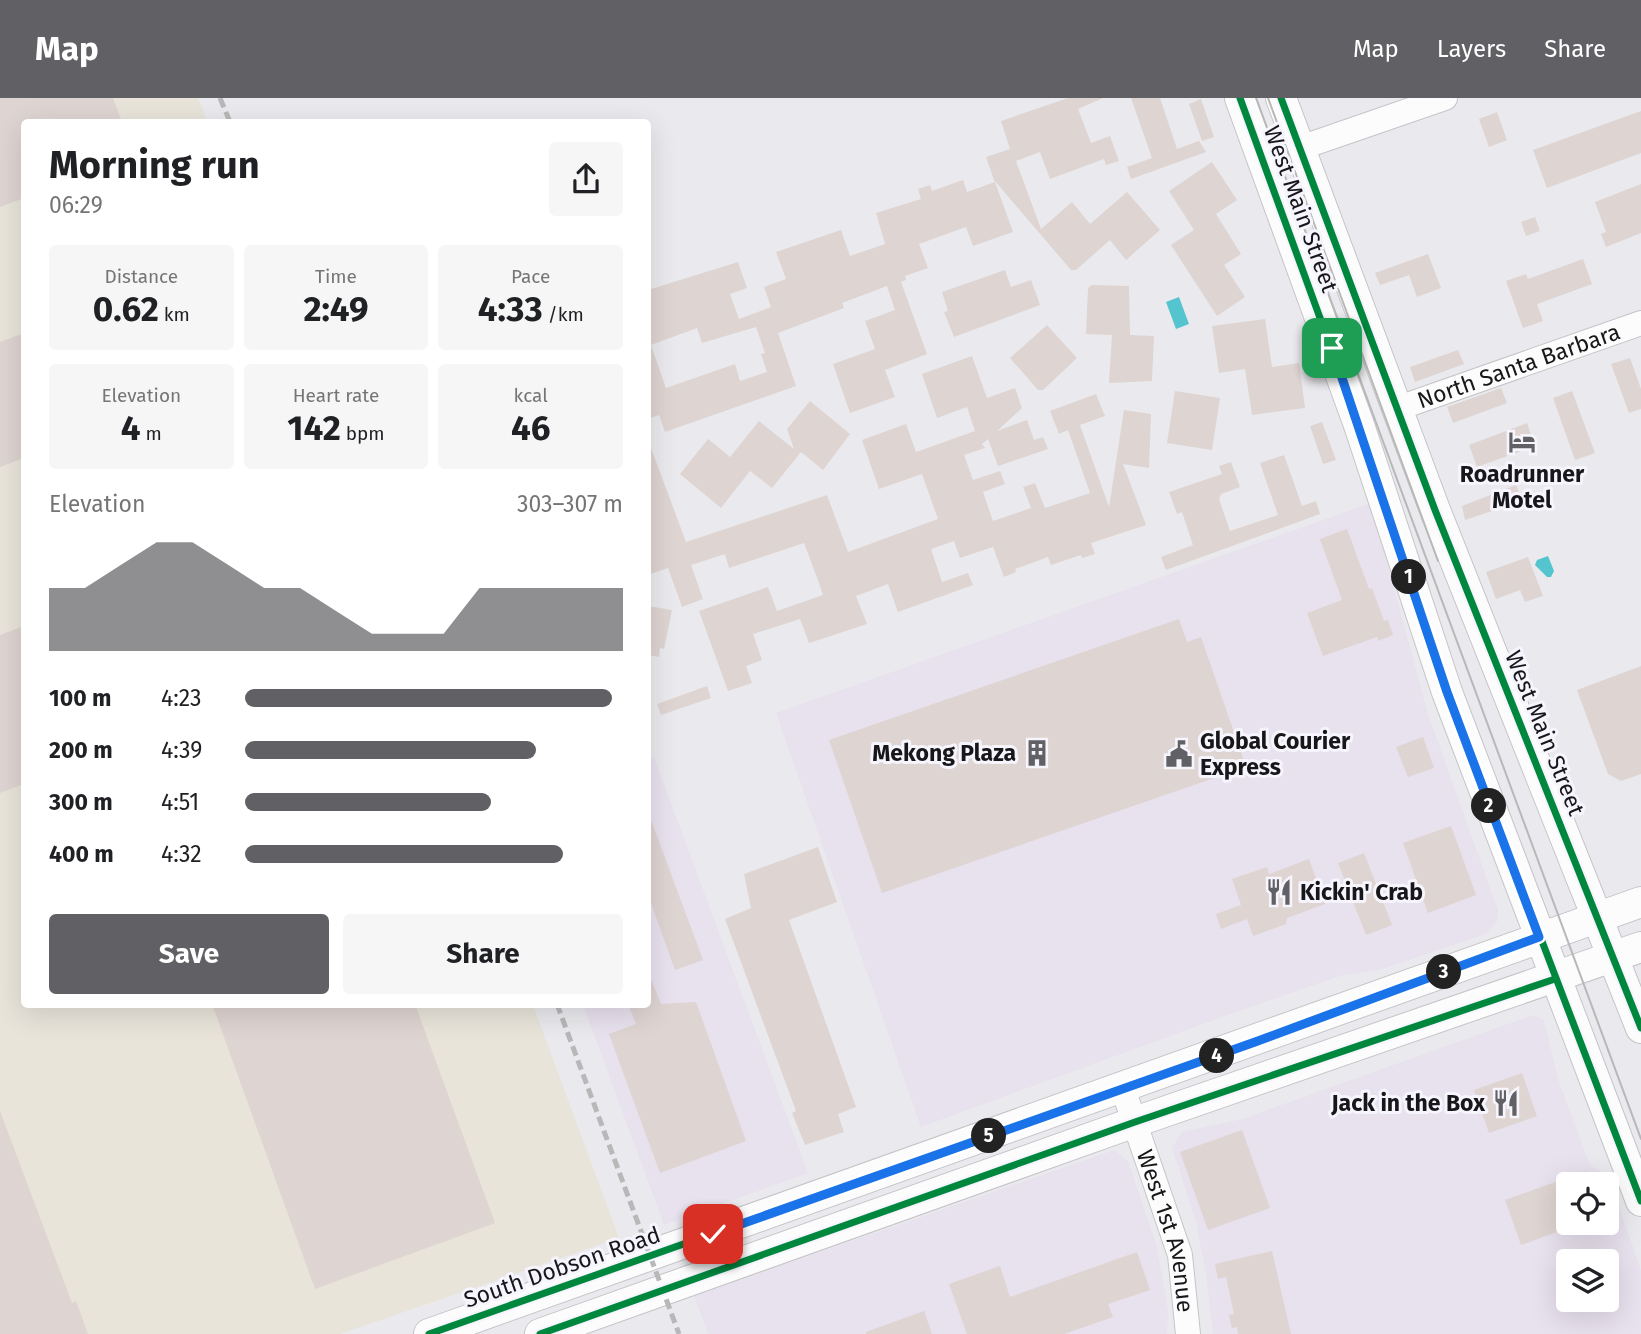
<!DOCTYPE html>
<meta charset="utf-8">
<style>
body{margin:0;font-family:"Fira Sans",sans-serif;background:#f6f6f6;color:#202124;height:100vh;display:flex;flex-direction:column;font-size:26px;white-space:nowrap}
*{box-sizing:border-box;margin:0}
p{font-size:23px;color:#757577}
.icon{flex:none;width:38px;height:38px;fill:none;stroke:currentColor;stroke-width:2;stroke-linecap:round;stroke-linejoin:round}
.map{position:relative;flex:1;overflow:hidden}
.panel{position:absolute;left:21px;top:21px;width:630px;height:889px;display:flex;flex-direction:column;background:#fff;border-radius:7px;box-shadow:0 7px 28px #0002}
.panel>*{flex:none}
.controls{position:absolute;left:1556px;top:1074px;display:grid;gap:14px}
.controls a{display:grid;place-items:center;width:63px;height:63px;border-radius:7px;background:#fff;box-shadow:0 7px 28px #0002;font-size:35px}
.pin{position:absolute;display:grid;place-items:center;width:60px;height:60px;color:#fff;margin:-30px;border-radius:14px;box-shadow:0 4px 10px #0006}
.km{position:absolute;width:35px;height:35px;margin:-18px;border-radius:50%;background:#222;color:#fff;font-size:19px;line-height:35px;text-align:center}
.round{display:grid;place-items:center;flex:none;width:74px;height:74px;border-radius:7px;background:#f6f6f6}
.summary{display:flex;align-items:center;justify-content:space-between;height:119px;padding:0 28px}
h1{font-size:38px;font-weight:700;line-height:52px}
.figures{display:grid;grid-template-columns:repeat(3,1fr);gap:10px;height:119px;padding:7px 28px}
.figures div{display:grid;align-content:center;border-radius:7px;background:#f6f6f6;text-align:center}
.figures b{font-size:35px;font-weight:700}
.figures small{font-size:19px;font-weight:400}
.figures p{font-size:19px}
.chart{height:196px;padding:14px 28px}
.chart p{display:flex;justify-content:space-between}
.chart svg{width:100%;height:126px;margin-top:7px;fill:#616064;opacity:.7}
.button{display:flex;gap:14px;margin-top:auto;padding:14px 28px}
.button a{flex:1;height:80px;border-radius:7px;background:#616064;color:#fff;font-size:28px;font-weight:700;line-height:80px;text-align:center}
.button a+a{background:#f6f6f6;color:#202124}
ul{padding:0 28px;list-style:none;font-size:23px}
li{display:grid;grid-template-columns:112px 84px 1fr;align-items:center;height:52px}
li i{height:18px;border-radius:9px;background:#616064}
header{display:flex;align-items:center;gap:42px;box-sizing:border-box;height:98px;padding:0 35px;background:#616064;color:#fff}
header strong{font-size:33px}
nav{display:flex;gap:38px;margin-inline-start:auto;font-size:24px}
.map>svg:first-child{display:block}
</style>
<header>
<strong>Map</strong>
<nav><a>Map</a><a>Layers</a><a>Share</a></nav>
</header>
<div class="map">
<svg width="1641" height="1236" viewBox="0 0 1641 1236">
<rect width="100%" height="100%" fill="#eaeaee"/>
<g fill="#e8e1ee" fill-rule="evenodd">
<polygon points="1371,405 1428,616 1498,812 1497,824 1485,836 1380,872 1343,877 1236,914 921,1029 776,615"/>
<polygon points="654,659 808,1075 664,1127 583,907 648,906 648,662"/>
<path d="M 1533,917 L 1544,922 L 1559,984 L 1590,1067 L 1608,1078 L 1641,1172 L 1641,1236 L 1213,1236 L 1206,1176 L 1196,1124 L 1172,1050 L 1182,1034 L 1242,1021 ZM 1568,1087 L 1606,1087 L 1606,1125 L 1568,1125 ZM 1568,1164 L 1606,1164 L 1606,1202 L 1568,1202 Z"/>
<polygon points="1114,1052 1128,1063 1157,1149 1168,1212 1167,1236 708,1236 694,1198"/>
</g>
<polygon fill="#e8e4da" points="0,0 198,0 207,24 24,24 24,906 533,907 619,1140 340,1236 0,1236"/>
<g fill="#54c4ce">
<polygon points="1179,199 1189,226 1176,231 1166,204"/>
<polygon points="1548,458 1554,473 1551,479 1547,479 1535,467 1537,462"/>
</g>
<g fill="#ded4d1" fill-rule="evenodd">
<polygon points="0,0 113,0 122,24 24,24 24,100 0,109"/>
<polygon points="1068,0 1103,0 1078,11 1091,45 1110,38 1119,63 1106,67 1104,61 1050,81 1040,54 1016,63 1041,131 1072,104 1090,126 1127,94 1160,132 1126,162 1110,142 1076,172 1071,172 994,82 986,59 1010,51 1001,23"/>
<polygon points="1131,0 1160,0 1177,51 1199,43 1206,54 1131,81 1127,69 1152,60"/>
<polygon points="1201,1 1214,39 1202,43 1189,6"/>
<polygon points="1641,13 1641,55 1547,90 1533,52"/>
<polygon points="1497,14 1507,42 1489,49 1479,21"/>
<polygon points="1212,64 1237,102 1216,116 1241,156 1224,167 1245,199 1217,218 1171,147 1194,132 1169,93"/>
<path d="M 963,82 L 967,94 L 995,84 L 1013,134 L 973,148 L 966,129 L 919,146 L 928,170 L 905,178 L 906,182 L 901,184 L 927,256 L 885,272 L 895,299 L 850,315 L 833,266 L 875,251 L 865,223 L 895,212 L 887,188 L 842,205 L 844,210 L 778,235 L 796,288 L 665,334 L 659,317 L 648,321 L 648,192 L 738,164 L 747,190 L 730,196 L 739,221 L 771,209 L 764,189 L 786,181 L 776,154 L 841,132 L 850,158 L 885,146 L 876,115 L 921,101 L 918,91 L 930,87 L 932,93 ZM 756,229 L 765,255 L 761,256 L 767,274 L 740,283 L 735,266 L 666,290 L 651,247 L 697,230 L 702,245 Z"/>
<polygon points="1641,86 1641,135 1606,149 1601,136 1606,134 1595,104"/>
<polygon points="1535,119 1540,133 1526,138 1521,124"/>
<polygon points="1428,156 1441,190 1417,199 1409,177 1380,187 1375,175"/>
<polygon points="1583,161 1592,186 1537,206 1543,223 1523,230 1506,183 1526,176 1528,181"/>
<polygon points="1005,172 1011,189 1031,182 1040,207 954,239 944,214 948,213 942,194"/>
<polygon points="1092,187 1129,188 1130,237 1154,238 1152,283 1109,285 1112,237 1086,236 1088,190"/>
<polygon points="1265,221 1272,269 1299,265 1305,310 1252,317 1245,271 1219,275 1212,228"/>
<polygon points="1047,227 1077,260 1043,292 1038,292 1010,260"/>
<polygon points="24,235 24,360 0,369 0,244"/>
<polygon points="1458,252 1464,266 1415,284 1410,269"/>
<polygon points="972,258 987,300 1015,290 1022,310 997,333 1027,322 1034,342 1043,339 1048,351 998,368 988,341 982,346 985,350 964,357 973,382 1000,373 1005,386 983,394 993,423 1031,410 1023,389 1035,385 1045,410 1090,395 1068,332 1059,336 1050,313 1096,296 1105,318 1080,327 1109,409 1124,312 1151,316 1149,370 1123,366 1146,427 1091,445 1095,456 1082,460 1081,457 1051,467 1048,459 1015,471 1016,474 1004,479 993,449 960,460 954,443 931,451 942,484 968,475 973,487 898,514 888,486 856,498 867,526 809,545 800,521 753,536 762,562 746,568 752,585 728,593 699,513 768,489 777,513 823,497 819,485 804,445 729,470 725,456 691,467 703,501 682,509 668,470 648,477 648,342 686,444 827,397 848,454 938,421 922,376 879,391 862,342 906,326 916,354 975,333 967,309 937,320 922,276"/>
<polygon points="1630,260 1641,291 1641,311 1629,315 1611,266"/>
<polygon points="1501,290 1507,305 1453,325 1447,309"/>
<polygon points="1175,293 1220,300 1212,352 1167,345"/>
<polygon points="1572,293 1595,355 1575,362 1553,300"/>
<polygon points="810,303 850,336 823,372 801,354 772,390 750,373 721,410 680,376 708,341 730,359 759,323 794,351 787,331"/>
<polygon points="1322,324 1336,362 1323,366 1310,328"/>
<polygon points="1527,325 1535,348 1477,369 1469,347"/>
<polygon points="1284,357 1302,408 1316,403 1320,416 1166,472 1161,459 1193,447 1182,414 1177,416 1169,394 1222,376 1219,368 1231,364 1240,389 1221,396 1219,401 1230,433 1278,417 1260,365"/>
<polygon points="1516,387 1522,403 1465,422 1462,408"/>
<polygon points="1347,431 1369,491 1372,490 1384,523 1388,522 1393,537 1378,543 1377,539 1323,558 1307,515 1342,502 1320,441"/>
<polygon points="1528,459 1543,498 1525,504 1520,492 1496,501 1486,474"/>
<polygon points="648,508 672,512 664,551 660,550 659,559 648,557"/>
<polygon points="1179,521 1187,544 1201,539 1246,669 882,795 829,642"/>
<polygon points="24,528 24,686 0,695 0,537"/>
<polygon points="1641,568 1641,676 1621,683 1608,676 1577,592"/>
<polygon points="707,588 711,600 661,617 657,606"/>
<polygon points="1423,639 1434,670 1408,679 1396,649"/>
<polygon points="648,714 703,862 675,872 648,797"/>
<polygon points="1451,728 1476,797 1428,815 1403,745"/>
<polygon points="818,749 837,804 789,822 856,1009 838,1016 844,1034 805,1047 792,1015 796,1013 725,821 751,810 744,776"/>
<polygon points="1364,755 1392,827 1366,837 1338,765"/>
<polygon points="1309,761 1325,806 1287,820 1286,826 1253,838 1247,821 1221,831 1216,816 1241,807 1232,781 1267,769 1269,776"/>
<polygon points="648,874 661,906 696,904 746,1043 660,1075 609,936 636,926 628,906 648,906"/>
<polygon points="212,906 415,906 495,1125 315,1191"/>
<polygon points="1522,975 1537,1018 1489,1035 1474,992"/>
<polygon points="0,1013 72,1205 76,1203 88,1236 0,1236"/>
<polygon points="1242,1032 1270,1110 1208,1132 1180,1054"/>
<polygon points="1586,1073 1591,1087 1568,1087 1568,1130 1521,1147 1505,1102"/>
<polygon points="1272,1153 1291,1236 1238,1236 1237,1229 1232,1230 1229,1217 1234,1216 1226,1179 1218,1181 1215,1166"/>
<polygon points="1137,1154 1150,1192 1108,1206 1113,1219 1064,1236 967,1236 949,1186 1000,1168 1010,1199"/>
<polygon points="924,1213 932,1236 866,1236 866,1234"/>
</g>
<g fill="none" stroke-linecap="round" stroke-linejoin="round">
<defs>
<g id="minor">
<polyline points="1300,50 1445,0"/>
<path id="s1" d="M 1396,311 L 1641,225"/>
<path id="s2" d="M 1123,991 L 1180,1157 L 1188,1236"/>
</g>
<g id="major">
<polyline points="1240,0 1359,327 1447,594 1641,1103"/>
<polyline points="1281,0 1435,412 1641,930"/>
<polyline points="429,1236 1641,804"/>
<polyline points="540,1236 1135,1024 1641,849"/>
</g>
</defs>
<use href="#minor" stroke="#c5c4c8" stroke-width="26"/>
<use href="#major" stroke="#c5c4c8" stroke-width="32"/>
<use href="#minor" stroke="#fcfcfc" stroke-width="24"/>
<use href="#major" stroke="#fcfcfc" stroke-width="30"/>
<g stroke="#b8b8b9" stroke-width="2">
<polyline points="1256,0 1641,1041"/>
<polyline points="1268,0 1438,463"/>
</g>
<g stroke="#b8b8b9" stroke-width="5" stroke-dasharray="10 5" stroke-linecap="butt">
<polyline points="220,0 230,24"/>
<polyline points="557,906 679,1236"/>
</g>
<defs>
<g id="cycleway">
<polyline points="1240,0 1359,327 1447,594 1641,1103"/>
<polyline points="1281,0 1435,412 1641,930"/>
<polyline points="429,1236 1255,944 1539,840"/>
<polyline points="540,1236 1135,1024 1555,881"/>
</g>
</defs>
<use href="#cycleway" stroke="#f6f5fd" stroke-width="11"/>
<use href="#cycleway" stroke="#00873e" stroke-width="7"/>
</g>
<g fill="none" stroke-linecap="round" stroke-linejoin="round">
<defs>
<polyline id="route" points="713,1136 1255,944 1539,839 1447,594 1332,250"/>
</defs>
<use href="#route" stroke="#fff" stroke-width="14"/>
<use href="#route" stroke="#1a73e8" stroke-width="9"/>
</g>
<defs>
<symbol id="hotel-bare" viewBox="-9 -9 18 18"><path d="M-6-4.5h1.5V1H6V5H4.5V3h-9V5H-6ZM-4 0a1.8 1.8 0 1 1 3.6 0ZM.5 0V-2.5h3Q6-2.5 6 0Z" fill="#616064" stroke="#f6f5fd" stroke-width="2.5" paint-order="stroke"/></symbol>
<symbol id="building-bare" viewBox="-9 -9 18 18"><path d="M-4-6H4V6H1V3H-1V6H-4ZM-2.5-4.3h1.7v1.8h-1.7ZM.8-4.3h1.7v1.8H.8ZM-2.5-1h1.7V.8h-1.7ZM.8-1h1.7V.8H.8Z" fill="#616064" stroke="#f6f5fd" stroke-width="2.5" paint-order="stroke"/></symbol>
<symbol id="civic-bare" viewBox="-9 -9 18 18"><path d="M-.6-6.5H3V-4.5H.6V-3L4-1V1h2V6H-6V1h2V-1L-.6-3ZM-1.2 2.5V6h2.4V2.5Z" fill="#616064" stroke="#f6f5fd" stroke-width="2.5" paint-order="stroke"/></symbol>
<symbol id="restaurant-bare" viewBox="-9 -9 18 18"><path d="M-5-6h1v4h1v-4h1v4h1v-4h1v5L-1.5 .5V6h-2V.5L-5-1ZM5-6V6H3V1.5H1.5Q1.5-4 5-6Z" fill="#616064" stroke="#f6f5fd" stroke-width="2.5" paint-order="stroke"/></symbol>
</defs>
<g fill-rule="evenodd">
<use href="#hotel-bare" x="1503" y="325" width="38" height="38"/>
<use href="#building-bare" x="1018" y="636" width="38" height="38"/>
<use href="#civic-bare" x="1160" y="637" width="38" height="38"/>
<use href="#restaurant-bare" x="1260" y="775" width="38" height="38"/>
<use href="#restaurant-bare" x="1487" y="986" width="38" height="38"/>
</g>
<g text-anchor="middle" dominant-baseline="central" stroke-width="6" stroke-linejoin="round" paint-order="stroke">
<g font-size="23" fill="#171619" stroke="#f6f5fd">
<text transform="translate(1301 111) rotate(70)">West Main Street</text>
<text stroke="none"><textPath href="#s1" startOffset="130">North Santa Barbara</textPath></text>
<text transform="translate(1545 635) rotate(68)">West Main Street</text>
<text stroke="none"><textPath href="#s2" startOffset="149">West 1st Avenue</textPath></text>
<text transform="translate(562 1169) rotate(-19)">South Dobson Road</text>
</g>
<g font-size="23" font-weight="bold" fill="#171619" stroke="#f6f5fd" text-anchor="start">
<text x="1522" y="376" text-anchor="middle">Roadrunner<tspan x="1522" dy="26">Motel</tspan></text>
<text x="1200" y="643">Global Courier<tspan x="1200" dy="26">Express</tspan></text>
<text x="1016" y="655" text-anchor="end">Mekong Plaza</text>
<text x="1300" y="794">Kickin' Crab</text>
<text x="1485" y="1005" text-anchor="end">Jack in the Box</text>
</g>
</g>
</svg>
<div class="controls">
<a><svg class="icon" aria-label="locate" viewBox="0 0 24 24"><circle cx="12" cy="12" r="6"/><path d="M12 2v4M12 18v4M2 12h4M18 12h4"/></svg></a>
<a><svg class="icon" aria-label="layers" viewBox="0 0 24 24"><path d="M12 4l9 5-9 5-9-5zM3 14l9 5 9-5"/></svg></a>
</div>
<div class="pin" style="left:1332px;top:250px;background:#1e9e55"><svg class="icon" aria-label="arrive" viewBox="0 0 24 24"><path d="M6 21V4h12l-3 4 3 4H6"/></svg></div>
<div class="pin" style="left:713px;top:1136px;background:#d93025"><svg class="icon" aria-label="check" viewBox="0 0 24 24"><path d="M5 12l5 5 9-10"/></svg></div>
<b class="km" style="left:1409px;top:479px">1</b>
<b class="km" style="left:1489px;top:708px">2</b>
<b class="km" style="left:1444px;top:874px">3</b>
<b class="km" style="left:1217px;top:958px">4</b>
<b class="km" style="left:989px;top:1038px">5</b>
<section class="panel">
<div class="summary"><div><h1>Morning run</h1><p>06:29</p></div><a class="round"><svg class="icon" aria-label="share" viewBox="0 0 24 24"><path d="M12 15V3M7 8l5-5 5 5M5 13v7h14v-7"/></svg></a></div>
<div class="figures">
<div><p>Distance</p><b>0.62<small> km</small></b></div>
<div><p>Time</p><b>2:49</b></div>
<div><p>Pace</p><b>4:33<small> /km</small></b></div>
</div>
<div class="figures">
<div><p>Elevation</p><b>4<small> m</small></b></div>
<div><p>Heart rate</p><b>142<small> bpm</small></b></div>
<div><p>kcal</p><b>46</b></div>
</div>
<div class="chart"><p><span>Elevation</span>303–307 m</p>
<svg viewBox="0 0 160 44" preserveAspectRatio="none"><path d="M0 44V22L10 22L20 14L30 6L40 6L50 14L60 22L70 22L80 30L90 38L100 38L110 38L120 22L130 22L140 22L150 22L160 22V44z"/></svg>
</div>
<ul>
<li><b>100 m</b>4:23<i style="width:97%"></i></li>
<li><b>200 m</b>4:39<i style="width:77%"></i></li>
<li><b>300 m</b>4:51<i style="width:65%"></i></li>
<li><b>400 m</b>4:32<i style="width:84%"></i></li>
</ul>
<div class="button"><a>Save</a><a>Share</a></div>
</section>
</div>
